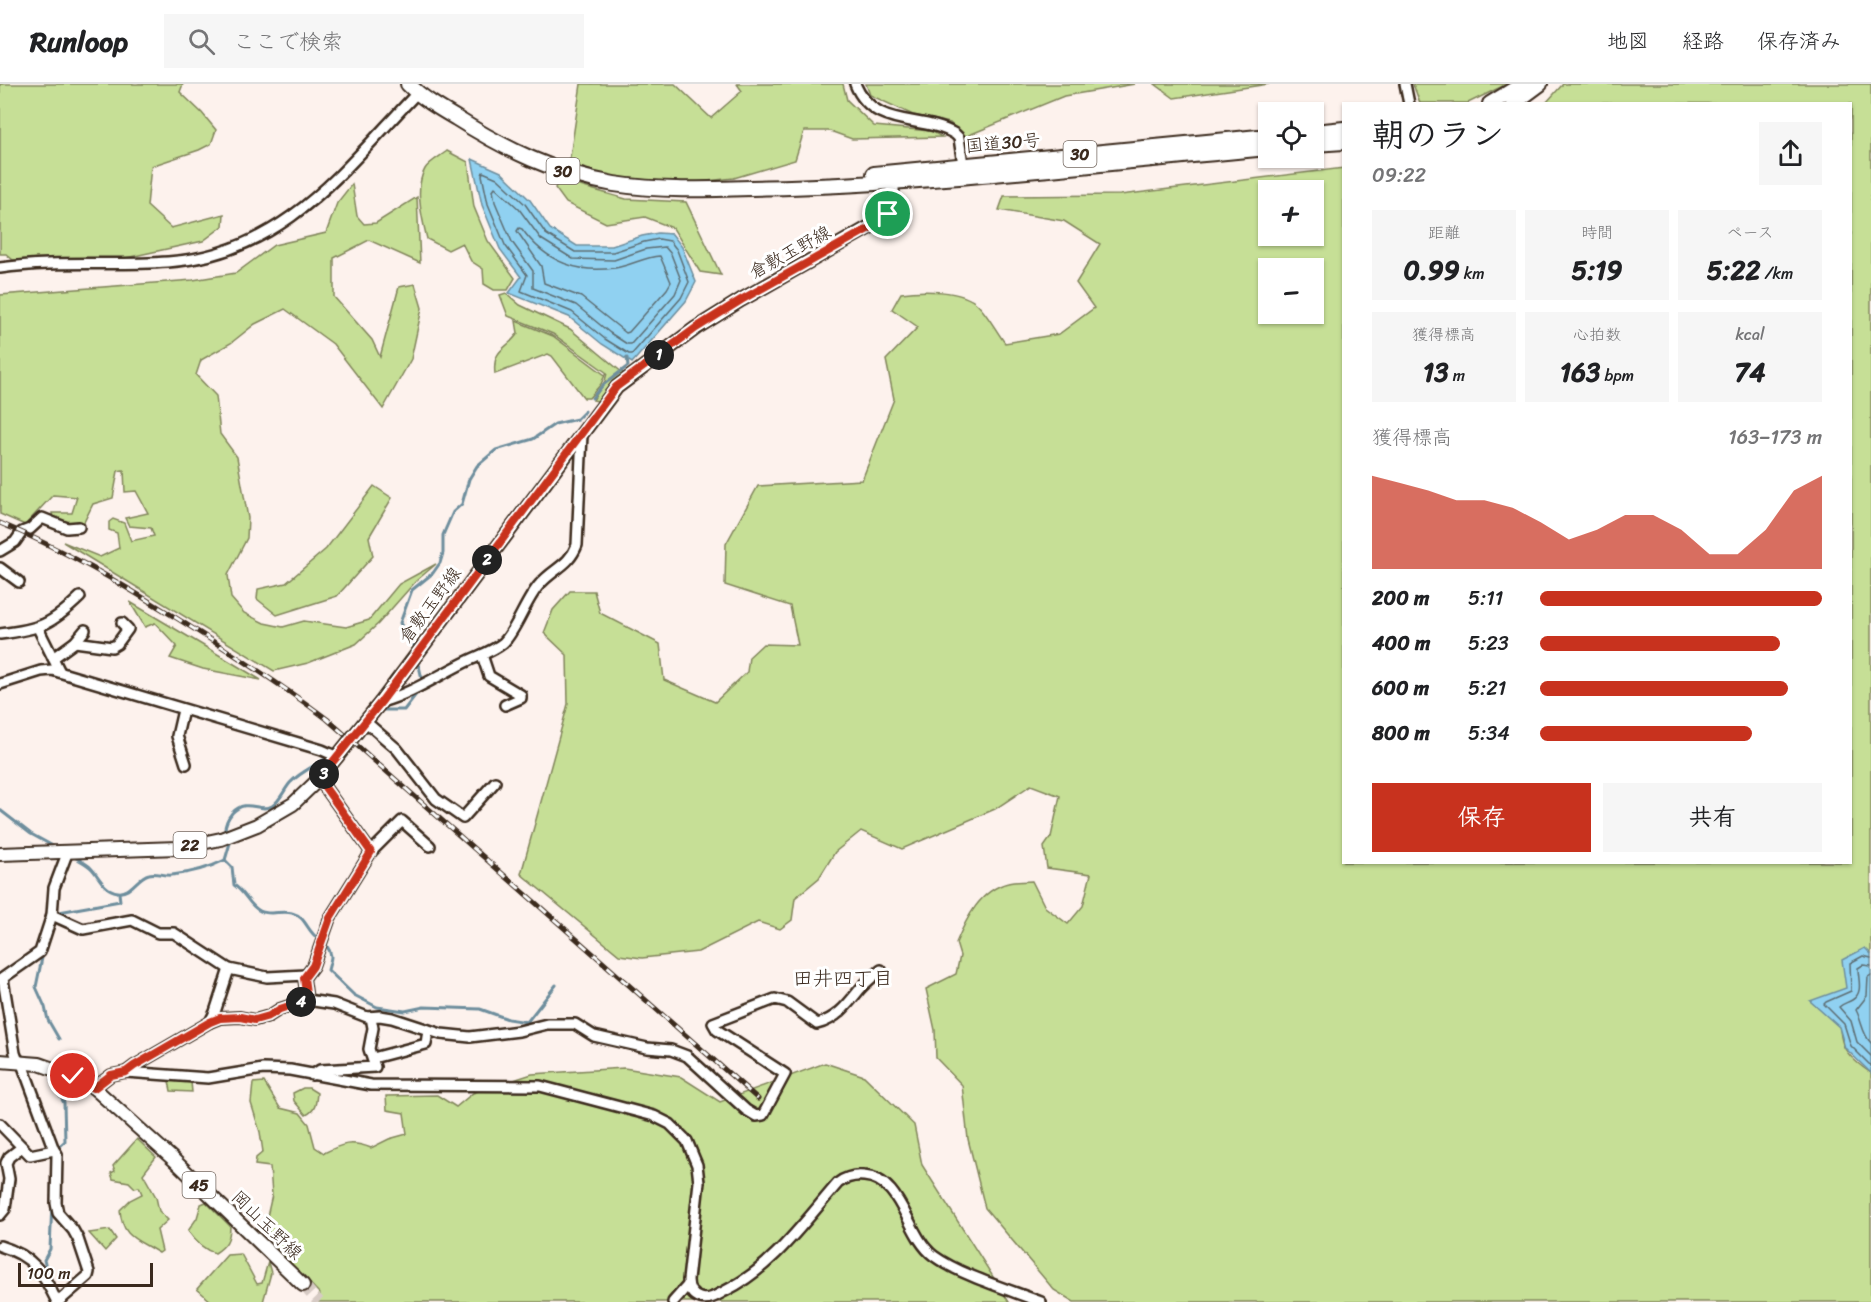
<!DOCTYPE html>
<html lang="ja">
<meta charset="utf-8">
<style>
body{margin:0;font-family:Sriracha,"Klee One",sans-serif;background:#f6f6f6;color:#202124;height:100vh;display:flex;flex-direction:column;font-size:22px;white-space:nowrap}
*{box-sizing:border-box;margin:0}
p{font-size:20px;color:#757577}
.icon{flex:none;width:33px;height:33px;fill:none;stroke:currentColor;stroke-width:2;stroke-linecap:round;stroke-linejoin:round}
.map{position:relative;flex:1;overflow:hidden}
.details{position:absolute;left:1342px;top:18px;width:510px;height:762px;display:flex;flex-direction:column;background:#fff;border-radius:0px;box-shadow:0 2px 4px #0004}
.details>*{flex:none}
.fabs{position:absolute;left:1258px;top:18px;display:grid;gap:12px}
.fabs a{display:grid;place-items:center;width:66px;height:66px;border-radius:0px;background:#fff;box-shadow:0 2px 4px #0004;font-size:30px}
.scale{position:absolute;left:18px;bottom:15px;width:135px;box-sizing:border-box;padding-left:6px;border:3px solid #3b2a1e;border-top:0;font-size:16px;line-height:21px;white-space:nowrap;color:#3b2a1e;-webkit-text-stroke:4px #fff;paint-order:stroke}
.pin{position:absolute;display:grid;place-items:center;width:51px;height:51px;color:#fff;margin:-26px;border:3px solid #fff;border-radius:50%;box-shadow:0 2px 6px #0007}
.km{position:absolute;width:30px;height:30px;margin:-15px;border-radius:50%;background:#222;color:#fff;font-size:16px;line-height:30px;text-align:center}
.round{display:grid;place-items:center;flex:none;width:63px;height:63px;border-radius:0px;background:#f6f6f6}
.headline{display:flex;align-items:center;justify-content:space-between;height:102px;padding:0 30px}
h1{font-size:33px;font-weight:700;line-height:45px}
.figures{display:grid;grid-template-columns:repeat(3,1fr);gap:9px;height:102px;padding:6px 30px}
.figures div{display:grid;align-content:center;border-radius:0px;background:#f6f6f6;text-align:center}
.figures b{font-size:26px;font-weight:700}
.figures small{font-size:16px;font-weight:400}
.figures p{font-size:16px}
.chart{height:168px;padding:12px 30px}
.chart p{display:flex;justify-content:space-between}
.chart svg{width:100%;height:108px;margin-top:6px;fill:#c8321e;opacity:.7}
.primary-button{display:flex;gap:12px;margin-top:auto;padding:12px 30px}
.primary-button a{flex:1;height:69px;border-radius:0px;background:#c8321e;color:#fff;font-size:24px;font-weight:700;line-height:69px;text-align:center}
.primary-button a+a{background:#f6f6f6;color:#202124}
ul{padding:0 30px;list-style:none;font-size:20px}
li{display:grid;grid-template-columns:96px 72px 1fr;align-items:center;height:45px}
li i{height:15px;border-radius:8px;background:#c8321e}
header{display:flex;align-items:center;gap:36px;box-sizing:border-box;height:84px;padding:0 30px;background:#fff;border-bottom:2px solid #e0e0e0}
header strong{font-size:28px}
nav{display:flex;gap:33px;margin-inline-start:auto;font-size:21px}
.search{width:420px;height:54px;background:#f6f6f6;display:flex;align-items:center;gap:15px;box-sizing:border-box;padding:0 21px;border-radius:0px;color:#757577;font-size:22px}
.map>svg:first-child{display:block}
</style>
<header>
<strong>Runloop</strong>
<div class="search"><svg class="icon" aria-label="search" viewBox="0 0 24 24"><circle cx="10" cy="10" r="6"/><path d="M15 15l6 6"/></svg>ここで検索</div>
<nav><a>地図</a><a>経路</a><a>保存済み</a></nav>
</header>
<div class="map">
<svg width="1871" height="1218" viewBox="0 0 1871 1218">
<rect width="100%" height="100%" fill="#fdf2ed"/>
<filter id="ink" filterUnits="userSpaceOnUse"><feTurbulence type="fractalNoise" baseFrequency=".0167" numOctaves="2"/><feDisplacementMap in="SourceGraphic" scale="12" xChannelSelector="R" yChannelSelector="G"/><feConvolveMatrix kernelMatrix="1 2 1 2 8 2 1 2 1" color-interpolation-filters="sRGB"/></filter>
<g filter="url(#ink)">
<g fill="#c6df96" stroke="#80845a" stroke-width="1.5" fill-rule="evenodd">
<polygon points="0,0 183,0 180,8 202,29 216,46 211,60 199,66 151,82 147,122 171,144 224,130 223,142 203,157 121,175 13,176 6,170 0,170"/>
<polygon points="581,0 675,0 711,34 742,7 737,0 843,0 847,16 874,42 931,47 942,53 852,55 830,47 804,47 795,76 734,94 670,101 614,94 569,80"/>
<polygon points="866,0 1135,0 1064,12 964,53 950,39 913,31 870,11"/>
<polygon points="1155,0 1269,0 1174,14"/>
<polygon points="1413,0 1507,0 1468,19 1420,19"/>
<path d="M 1563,0 L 1871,0 L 1871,870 L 1865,865 C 1852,892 1831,932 1844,963 C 1849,973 1862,983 1871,989 L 1871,1218 L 1074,1218 L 1054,1206 L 985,1124 L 968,1055 L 962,1001 L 936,974 L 935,946 L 926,905 L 956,890 L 960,872 L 956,859 C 966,835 980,806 1008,799 C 1015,797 1024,798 1032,797 L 1045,823 L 1068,840 L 1083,822 L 1091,790 L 1047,784 L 1044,763 L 1051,753 L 1060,712 L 1031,701 L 995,725 L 902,765 L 861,747 L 835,768 L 819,794 L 795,814 L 792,836 L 780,845 L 758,838 L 698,868 L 642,874 L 619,871 L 521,790 L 568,620 L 567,571 L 544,549 L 553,526 L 570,507 L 594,507 L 600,529 L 660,560 L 664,596 L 715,618 L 747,588 L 749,573 L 763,560 L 798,561 L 790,522 L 725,501 L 726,460 L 758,402 L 862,396 L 894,315 L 886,276 L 918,243 L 892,225 L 901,209 C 921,206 962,205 978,221 C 988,231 996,247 1005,259 L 1059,250 L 1094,224 L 1076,199 L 1100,160 L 1064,137 L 999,126 L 1004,112 L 1120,111 L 1344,84 L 1344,778 L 1851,778 L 1851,20 L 1546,19 ZM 1269,106 L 1314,106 L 1314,152 L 1269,152 ZM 1269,184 L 1314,184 L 1314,230 L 1269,230 Z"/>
<path d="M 447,67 L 468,78 L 474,123 L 488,157 L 515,194 L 508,206 L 494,206 L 484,200 L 483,185 L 471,177 L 462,159 L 448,166 L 427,155 C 422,134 414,104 425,85 C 429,78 441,72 447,67 Z"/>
<polygon points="559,96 626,115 686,118 721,191 700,188 673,144 645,133 606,139 566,119 555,104"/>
<polygon points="352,100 357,132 364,140 376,139 417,113 420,179 369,156 334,174 334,213 372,256 380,273 399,203 415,200 422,224 411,275 383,325 333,260 285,225 255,240 231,259 201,276 196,291 216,312 220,350 237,373 248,434 247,454 228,491 231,514 244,529 264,539 283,543 304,537 346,543 369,536 399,500 436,480 416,497 378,540 356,560 308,579 274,587 63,458 100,473 119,464 117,449 109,446 109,438 113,435 124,439 131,457 154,452 151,444 129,442 125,434 148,429 136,407 125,408 124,386 118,387 113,414 93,420 84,438 69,441 53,434 52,429 72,429 77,413 53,411 25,441 0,430 0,211 193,196 236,189 274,161 326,149 337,119"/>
<polygon points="506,209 520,221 570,245 624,290 597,317 593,316 605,297 607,289 553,250 508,232 500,211"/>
<path d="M 516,237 L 553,252 L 605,291 L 601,300 L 589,314 L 584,314 L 552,272 L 548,270 L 495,290 C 492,264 507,266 518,249 Z"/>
<polygon points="374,402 392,414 369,453 373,472 337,512 277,531 257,515 258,505 286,499 326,465"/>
<polygon points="130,518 261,596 203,585 170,574 177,562 155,539 145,543"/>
<path d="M 825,979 L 864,992 L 914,1041 L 922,1081 L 1009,1218 L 315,1218 L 320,1210 L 272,1159 L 266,1137 L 272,1111 L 270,1083 L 255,1081 L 256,1074 L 263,1068 L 260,1048 L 251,1019 L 253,999 L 264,998 L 280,1024 L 300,1029 L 309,1040 L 315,1063 L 324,1069 C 342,1060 351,1056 371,1064 L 389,1055 L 407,1050 L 404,1029 L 387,1026 L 386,1012 L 437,1011 L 456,1023 L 473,1009 L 532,990 L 624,984 L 681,993 L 720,1018 Z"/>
<polygon points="169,997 191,998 192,1008 171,1007"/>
<path d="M 303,1004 L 309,1004 L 317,1009 C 316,1019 316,1026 306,1031 L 294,1017 L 293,1009 Z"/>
<path d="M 137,1055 L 156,1073 L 143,1090 L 156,1113 L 159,1127 L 168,1136 L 157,1146 L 162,1167 L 159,1169 C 137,1155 122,1154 120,1126 L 130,1116 L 142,1110 L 139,1103 L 135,1104 L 129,1098 L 113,1095 L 111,1089 L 115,1087 L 113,1082 Z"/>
<path d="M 206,1118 L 230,1142 C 230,1156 226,1162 215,1169 C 203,1166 195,1157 188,1147 L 197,1134 L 201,1120 Z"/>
<polygon points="110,1146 116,1155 105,1167 89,1149"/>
<polygon points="241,1170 257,1200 262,1199 268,1178 271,1189 263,1218 212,1218 197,1205 227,1171"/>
</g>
<g fill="#90d1f1" stroke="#6e8e9d" stroke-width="1.5">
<polygon points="472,75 501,88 530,116 550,145 577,162 612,162 642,152 658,149 672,150 682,163 696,198 686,217 632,279 602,260 569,233 509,209 521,193 500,165 482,121"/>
<polygon points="1865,864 1871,870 1871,989 1845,964 1839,943 1810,917 1846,904 1842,876"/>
</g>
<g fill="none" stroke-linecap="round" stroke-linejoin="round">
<g stroke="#5d6d72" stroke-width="1.5">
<polygon points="483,88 497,94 525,120 546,150 575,168 613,168 644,158 659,155 670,157 677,166 689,198 681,214 632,270 629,270 605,255 572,228 521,207 527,191 505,161 488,120 482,91"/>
<polygon points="495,103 519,125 541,155 573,175 614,176 646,165 665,163 671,170 681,196 675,210 631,260 627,260 610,249 576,221 533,204 533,187 512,158 495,118 493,106"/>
<path d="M 519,144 L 522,145 C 545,177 575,190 615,184 C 630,182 644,173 660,172 L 671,198 L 667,205 L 629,248 L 626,249 L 581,213 L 544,199 L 541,182 L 517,147 Z"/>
<polyline points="1871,874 1863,872 1850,879 1851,907 1826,918 1824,920 1844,940 1851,962 1871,982"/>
<path d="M 1871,882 L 1863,881 L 1858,884 C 1858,895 1864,909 1852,916 C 1847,919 1843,919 1839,923 L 1851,937 L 1857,958 L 1871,972"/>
<path d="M 1871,891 L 1868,893 L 1867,912 L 1856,926 C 1862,937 1862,950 1871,959"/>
</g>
<g stroke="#6e8e9d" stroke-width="3">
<polyline points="592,314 603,301 628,282 627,274"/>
<polyline points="413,561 400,539 412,506 433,489 440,479 443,469 443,451 453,428 462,420 469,395 477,382 496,366 533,355 555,340 577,335 585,327"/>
<polyline points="419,582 422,595"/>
<polyline points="384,626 404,626 417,609"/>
<polyline points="0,726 31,750 53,762"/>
<path d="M 225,746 C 225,739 228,734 232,729 C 247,713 259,729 272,722 C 280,717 284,706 290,699 C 299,689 314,682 325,675"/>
<path d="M 76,774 C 81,777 87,780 91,784 C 100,793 103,806 118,808 C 131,810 137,793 149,790 C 156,788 164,792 172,791 C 190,789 209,784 225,776 L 232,783 L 234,801 C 246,809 249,822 260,827 C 270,832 282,826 292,829 C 304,832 306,843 314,851 C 321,858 329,860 331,872 C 331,876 329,882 328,886 L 354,911 L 377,923 L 405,927 L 424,923 L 480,925 L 508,935 L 527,938 L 556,901"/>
<polyline points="225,776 230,759"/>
<polyline points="59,828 120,817 119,809"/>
<polyline points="43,869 36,903 45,923 48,936 59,955"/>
<polyline points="51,996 64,1019 65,1057 56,1065"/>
<polyline points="48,1192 44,1176 50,1165 52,1119"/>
</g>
<polyline stroke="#d6cac4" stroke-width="12" stroke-dasharray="12 6" stroke-linecap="butt" points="303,1201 319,1218"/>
<defs>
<g id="minor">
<path d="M 855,0 C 874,46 921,30 955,50 L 959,54 L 964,87"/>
<polyline points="1405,0 1409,20"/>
<path d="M 0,184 C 56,176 112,182 168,178 C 284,170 343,86 417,9"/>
<polyline points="0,467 15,458 22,448 30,445 42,434 67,444 79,443"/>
<polyline points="0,484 19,498"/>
<polyline points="38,544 60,588"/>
<path d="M 0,550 C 40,545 51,541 80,513"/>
<polyline points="75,558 112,563 117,560 128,545 122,539"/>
<polyline points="482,571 489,592 521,611 521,614 505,621"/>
<polyline points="53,574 75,558 85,546"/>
<polyline points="0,600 41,587 52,586 322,666 338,673"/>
<path d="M 381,618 C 413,609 440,590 470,576 C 481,571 493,567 503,559 C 516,547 526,515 540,500 C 554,484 569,482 577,461 L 582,350"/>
<polyline points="183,626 177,652 186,680"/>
<polyline points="366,638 397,665 436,715 463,734 495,698"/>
<polyline points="371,768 402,737 430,762"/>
<polyline points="52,831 83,845 132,836 158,849 174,849 229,885 267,893 306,891"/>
<polyline points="3,895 15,969 18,977"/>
<polyline points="0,896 40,868 52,831 54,804 68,767"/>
<polyline points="307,916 304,894 313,882 330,834 371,768 319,695"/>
<polyline points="210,938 215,928 229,885"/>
<polyline points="373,974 426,960 428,946"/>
<polyline points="21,977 54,1066 57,1070 56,1119 58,1129 73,1146 78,1155 89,1188 88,1192 58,1218"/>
<path d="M 126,988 L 134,982 L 210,938 L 220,934 L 240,933 L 255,936 L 269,932 L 280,925 L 307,916 L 334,920 L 367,933 L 380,932 L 392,934 L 441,950 L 470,953 L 519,947 L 547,940 L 575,940 L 594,952 L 647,964 L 671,966 L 687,972 L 746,1026 L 756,1032 L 763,1031 L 785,990 L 717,946 L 713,939 L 775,915 L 787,918 L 817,940 C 837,935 848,920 860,905 C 866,898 874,892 881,886"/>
<polyline points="312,991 320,986 375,983 369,965 373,944 371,933"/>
<path d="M 94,1004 L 111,991 L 126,988 L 208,994 L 263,985 L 290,986 L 371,1001 L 540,1002 L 654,1032 L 670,1040 L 687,1057 L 697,1081 L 699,1098 L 688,1196 C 688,1204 692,1212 700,1214 C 709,1217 717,1211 725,1207 C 772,1184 804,1138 838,1099 C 846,1093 854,1091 864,1092 C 903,1095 906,1151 934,1172 C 960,1191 1010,1206 1041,1218"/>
<polyline points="0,1040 30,1071 54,1066"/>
<polyline points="0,1131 5,1125 9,1095 6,1079 9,1073 22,1063"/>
<path d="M 0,1162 C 34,1172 43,1189 57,1218"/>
<polyline points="673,1218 688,1201"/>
</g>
<g id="major">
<path d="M 0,770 L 178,764 L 221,755 L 257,741 L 293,720 L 319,695 L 381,618 L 617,303 L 696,244 L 741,216 L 882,136 C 896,123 893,106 891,89"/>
<polyline points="0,977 39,980 73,992 94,1004 174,1076 303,1201"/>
</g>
<g id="highway">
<path d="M 408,0 C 422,14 439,24 456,34 C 505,65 556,90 614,100 C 672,109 731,104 790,103 C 950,98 1110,78 1269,64"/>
<polyline points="1490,20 1523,0"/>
<polyline points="1513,20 1540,0"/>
<polyline points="1314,48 1344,45"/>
<polyline points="1314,60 1344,58"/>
<polyline points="874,90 1269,52"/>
</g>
</defs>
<use href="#minor" stroke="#3b2a1e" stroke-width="14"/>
<use href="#major" stroke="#3b2a1e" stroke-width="16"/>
<use href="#highway" stroke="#3b2a1e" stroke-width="18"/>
<use href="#minor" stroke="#fff" stroke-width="9"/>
<use href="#major" stroke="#fff" stroke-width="12"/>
<use href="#highway" stroke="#fff" stroke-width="14"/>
<defs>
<path id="rail" d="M 0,439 C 63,465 120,499 178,535 C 229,567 279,599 327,635 L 758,1015"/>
</defs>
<use href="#rail" stroke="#3b2a1e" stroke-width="5"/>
<use href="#rail" stroke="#fff" stroke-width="3" stroke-dasharray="9" stroke-linecap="butt"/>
</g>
</g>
<g fill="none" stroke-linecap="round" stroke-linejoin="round" filter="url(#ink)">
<defs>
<polyline id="route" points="73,992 94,1004 111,991 126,988 134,982 210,938 220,934 240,933 255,936 269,932 280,925 307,916 304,894 313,882 330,834 371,768 319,695 381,618 616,303 696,244 741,216 875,141 888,130"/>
</defs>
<use href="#route" stroke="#fff" stroke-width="12"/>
<use href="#route" stroke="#c8321e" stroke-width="8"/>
</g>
<g text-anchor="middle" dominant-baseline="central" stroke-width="6" stroke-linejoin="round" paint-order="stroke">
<g fill="#fff" stroke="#766a62" stroke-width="1.5">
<rect x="1063.5" y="57" width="33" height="26" rx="4.5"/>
<rect x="546.5" y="74" width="33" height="26" rx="4.5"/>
<rect x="173.5" y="748" width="33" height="26" rx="4.5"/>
<rect x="182.5" y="1088" width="33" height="26" rx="4.5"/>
</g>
<g font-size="16" font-weight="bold" fill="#3b2a1e">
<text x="1080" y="70">30</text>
<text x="563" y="87">30</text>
<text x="190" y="761">22</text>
<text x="199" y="1101">45</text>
</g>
<g font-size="18" fill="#3b2a1e" stroke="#fff">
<text transform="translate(1003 59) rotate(-5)">国道30号</text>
<text transform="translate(790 168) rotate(-29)">倉敷玉野線</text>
<text transform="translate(430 521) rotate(-53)">倉敷玉野線</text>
<text transform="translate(267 1141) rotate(44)">岡山玉野線</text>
</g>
<g font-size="20" fill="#3b2a1e" stroke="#fff">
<text x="843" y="894">田井四丁目</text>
</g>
</g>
</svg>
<div class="fabs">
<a><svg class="icon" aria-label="locate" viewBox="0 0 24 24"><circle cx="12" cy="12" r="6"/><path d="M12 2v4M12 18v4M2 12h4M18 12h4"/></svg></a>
<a>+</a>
<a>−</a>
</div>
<div class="scale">100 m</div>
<div class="pin" style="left:888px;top:130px;background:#1e9e55"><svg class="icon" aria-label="arrive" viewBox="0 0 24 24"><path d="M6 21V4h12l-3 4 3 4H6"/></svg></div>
<div class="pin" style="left:73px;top:992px;background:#d93025"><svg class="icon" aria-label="check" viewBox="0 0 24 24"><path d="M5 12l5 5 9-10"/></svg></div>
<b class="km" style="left:659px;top:271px">1</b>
<b class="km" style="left:487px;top:476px">2</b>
<b class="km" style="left:324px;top:690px">3</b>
<b class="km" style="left:301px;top:918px">4</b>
<section class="details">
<div class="headline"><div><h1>朝のラン</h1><p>09:22</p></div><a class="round"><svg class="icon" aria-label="share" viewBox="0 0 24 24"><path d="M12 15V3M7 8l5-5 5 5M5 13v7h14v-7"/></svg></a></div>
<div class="figures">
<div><p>距離</p><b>0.99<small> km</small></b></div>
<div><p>時間</p><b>5:19</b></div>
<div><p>ペース</p><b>5:22<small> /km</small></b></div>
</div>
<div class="figures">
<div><p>獲得標高</p><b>13<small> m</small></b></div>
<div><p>心拍数</p><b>163<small> bpm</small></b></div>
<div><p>kcal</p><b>74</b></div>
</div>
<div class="chart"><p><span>獲得標高</span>163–173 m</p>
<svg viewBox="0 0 160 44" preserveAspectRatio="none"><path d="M0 44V6L10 9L20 12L30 16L40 16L50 19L60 25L70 32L80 28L90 22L100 22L110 28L120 38L130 38L140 28L150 12L160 6V44z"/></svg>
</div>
<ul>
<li><b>200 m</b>5:11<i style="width:100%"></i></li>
<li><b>400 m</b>5:23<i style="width:85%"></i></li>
<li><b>600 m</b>5:21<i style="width:88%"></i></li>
<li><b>800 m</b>5:34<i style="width:75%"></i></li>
</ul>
<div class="primary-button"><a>保存</a><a>共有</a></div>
</section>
</div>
